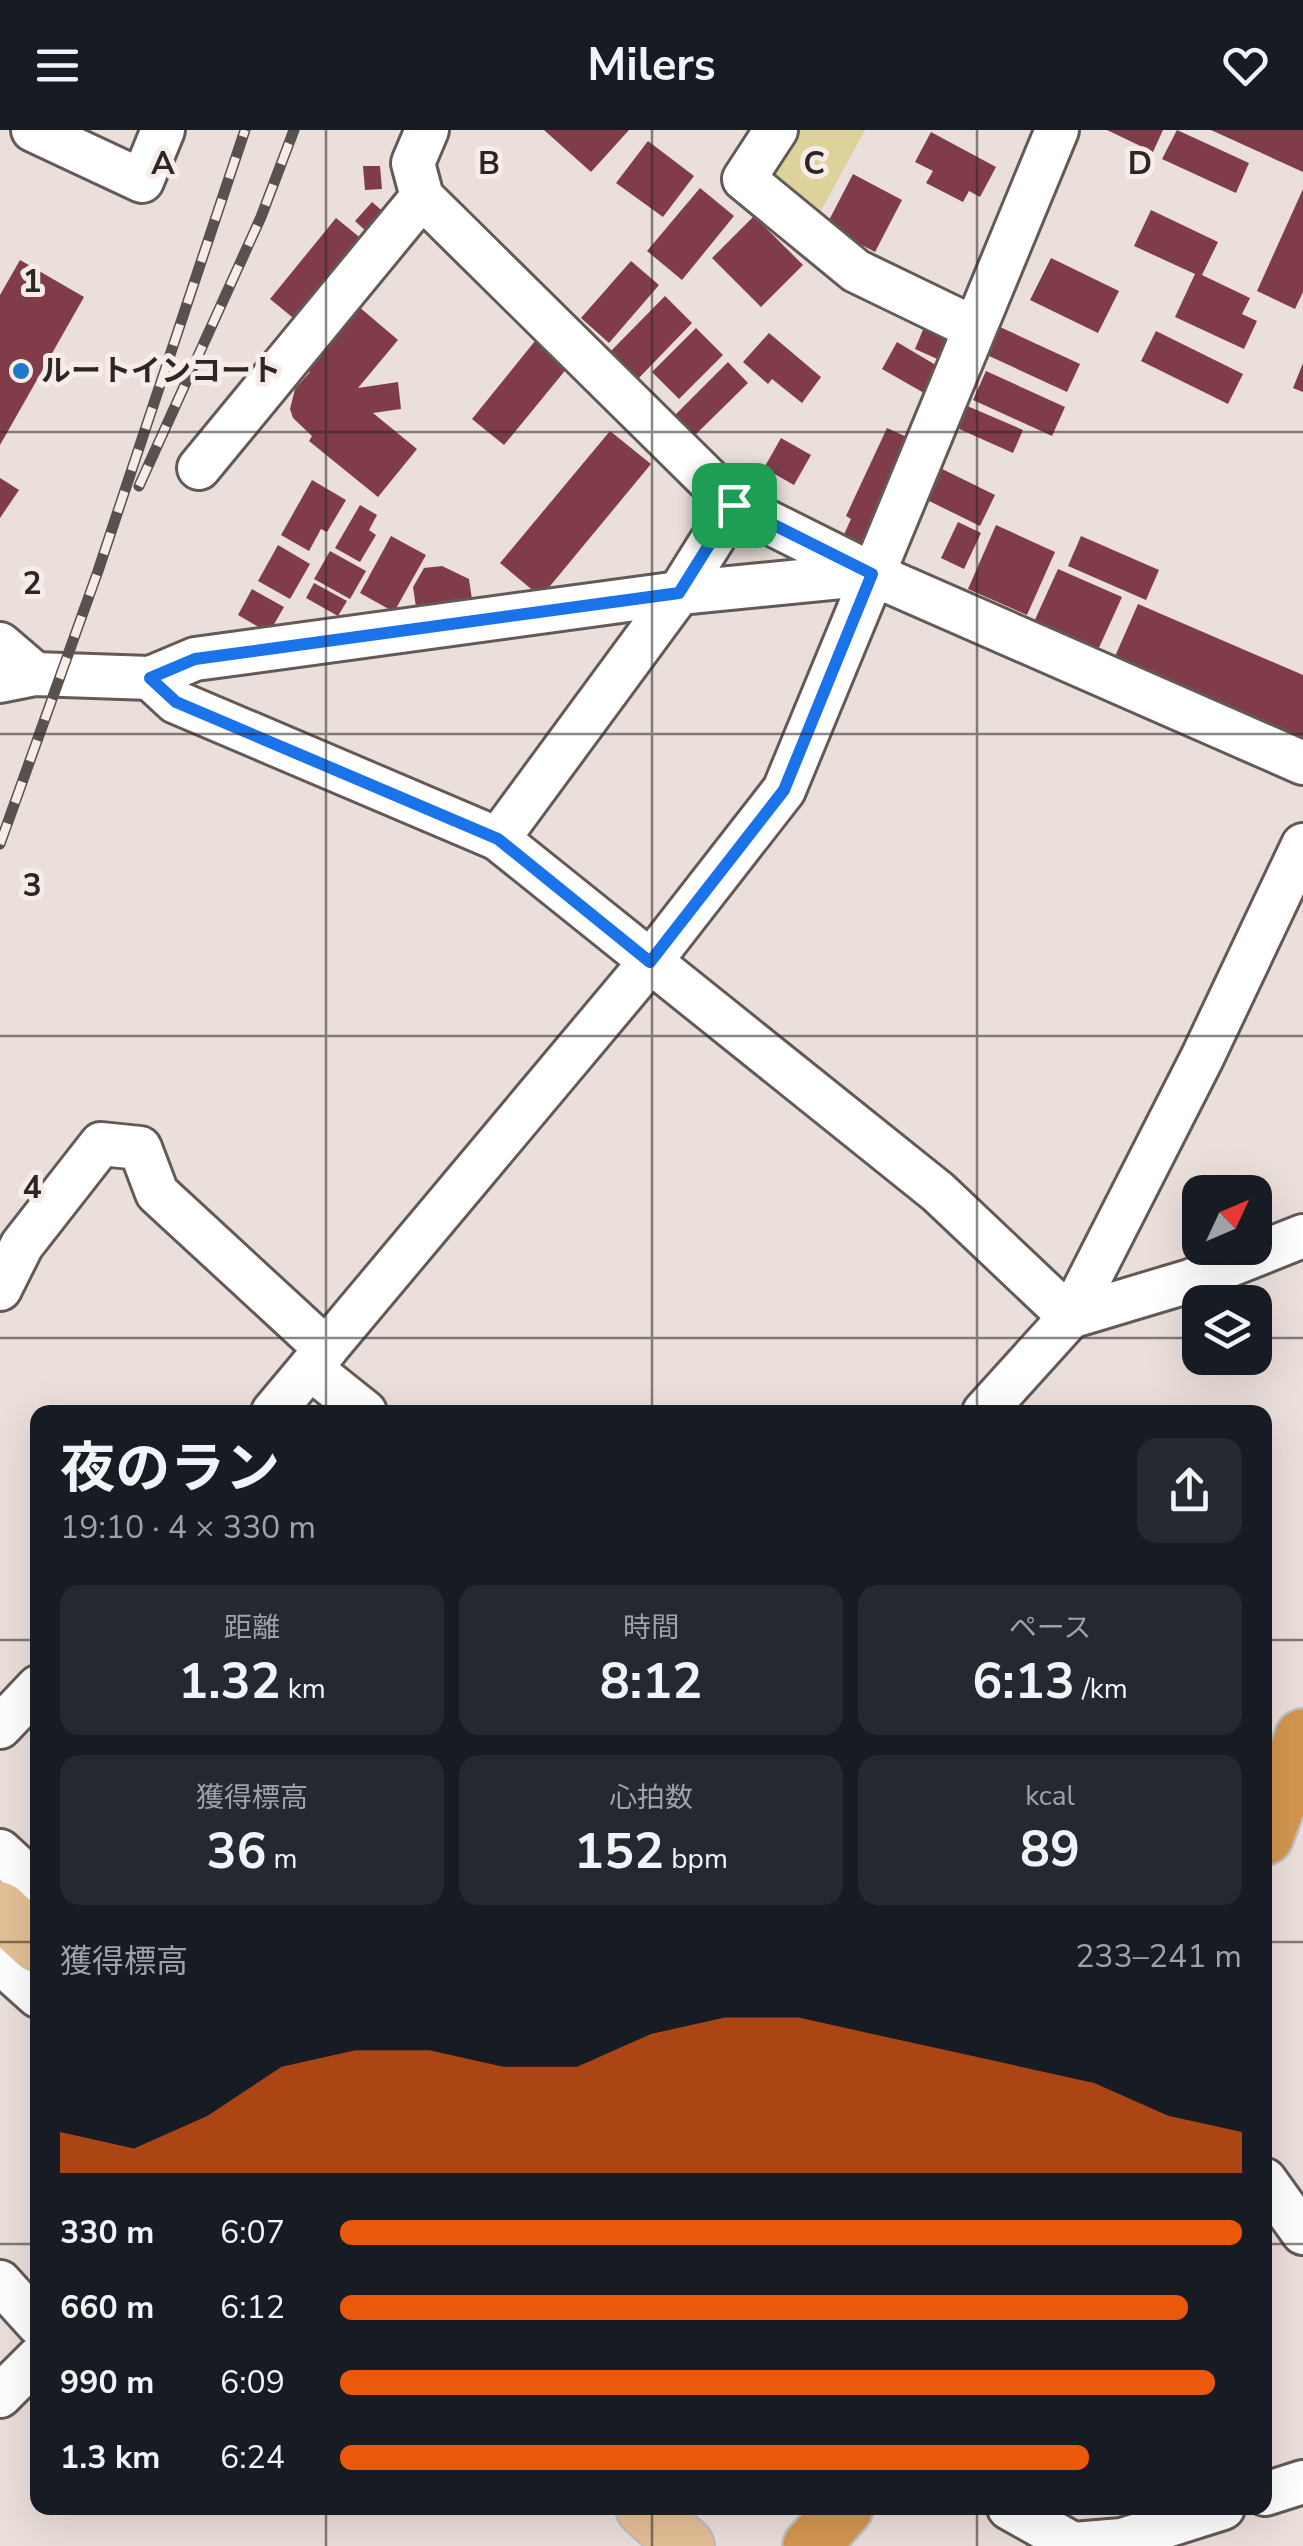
<!DOCTYPE html>
<html lang="ja">
<meta charset="utf-8">
<style>
body{margin:0;font-family:"Nunito Sans","Noto Sans JP",sans-serif;background:#242831;color:#f1f3f6;height:100vh;display:flex;flex-direction:column;font-size:38px;white-space:nowrap}
*{box-sizing:border-box;margin:0}
p{font-size:32px;color:#9ea1a6}
.icon{flex:none;width:55px;height:55px;fill:none;stroke:currentColor;stroke-width:2;stroke-linecap:round;stroke-linejoin:round}
.map{position:relative;flex:1;overflow:hidden}
.details{position:absolute;left:30px;top:1275px;width:1242px;height:1110px;display:flex;flex-direction:column;background:#171b24;border-radius:20px;box-shadow:0 10px 40px #0002}
.details>*{flex:none}
.needle{width:65px;rotate:46deg}
.tools{position:absolute;left:1182px;top:1045px;display:grid;gap:20px}
.tools a{display:grid;place-items:center;width:90px;height:90px;border-radius:20px;background:#171b24;box-shadow:0 10px 40px #0002;font-size:50px}
.pin{position:absolute;display:grid;place-items:center;width:85px;height:85px;color:#fff;margin:-42px;border-radius:20px;box-shadow:0 5px 15px #0006}
.round{display:grid;place-items:center;flex:none;width:105px;height:105px;border-radius:20px;background:#242831}
.summary{display:flex;align-items:center;justify-content:space-between;height:170px;padding:0 30px}
h1{font-size:55px;font-weight:700;line-height:75px}
.stats{display:grid;grid-template-columns:repeat(3,1fr);gap:15px;height:170px;padding:10px 30px}
.stats div{display:grid;align-content:center;border-radius:20px;background:#242831;text-align:center}
.stats b{font-size:50px;font-weight:700}
.stats small{font-size:28px;font-weight:400}
.stats p{font-size:28px}
.chart{height:280px;padding:20px 30px}
.chart p{display:flex;justify-content:space-between}
.chart svg{width:100%;height:180px;margin-top:10px;fill:#ea580c;opacity:.7}
ul{padding:0 30px;list-style:none;font-size:32px}
li{display:grid;grid-template-columns:160px 120px 1fr;align-items:center;height:75px}
li i{height:25px;border-radius:12px;background:#ea580c}
header{display:flex;justify-content:space-between;align-items:center;height:130px;padding:0 30px;background:#171b24;font-size:45px;font-weight:700}
.map>svg:first-child{display:block}
</style>
<header><svg class="icon" aria-label="menu" viewBox="0 0 24 24"><path d="M4 6h16M4 12h16M4 18h16"/></svg>Milers<svg class="icon" aria-label="heart" viewBox="0 0 24 24"><path d="M12 20l-8-8c-3-5 5-10 8-4 3-6 11-1 8 4z"/></svg></header>
<div class="map">
<svg width="1303" height="2416" viewBox="0 0 1303 2416">
<rect width="100%" height="100%" fill="#ebdfdb"/>
<polygon fill="#ddd29a" points="790,0 865,0 818,86 764,42"/>
<g fill="#813c4a">
<polygon points="544,0 629,0 591,42"/>
<polygon points="1107,0 1163,0 1153,22"/>
<polygon points="1177,0 1249,33 1236,63 1162,29"/>
<polygon points="1211,0 1303,0 1303,42"/>
<polygon points="931,2 996,37 980,67 969,61 963,72 926,53 933,41 915,32"/>
<polygon points="648,11 694,46 663,87 616,53"/>
<polygon points="363,36 380,36 382,59 365,60"/>
<polygon points="853,44 902,70 875,122 826,96"/>
<polygon points="700,58 734,86 682,150 647,121"/>
<polygon points="1303,59 1303,162 1295,179 1257,161"/>
<polygon points="372,72 386,84 368,103 355,91"/>
<polygon points="1151,80 1218,112 1202,145 1250,168 1242,184 1257,191 1244,219 1175,187 1195,144 1134,116"/>
<polygon points="754,86 803,135 761,177 712,128"/>
<polygon points="336,88 363,110 297,191 270,169"/>
<polygon points="1051,128 1119,161 1098,203 1030,170"/>
<polygon points="20,130 84,167 0,315 0,165"/>
<polygon points="631,131 659,155 609,213 581,188"/>
<polygon points="665,166 692,193 636,251 608,224"/>
<polygon points="358,176 398,210 358,258 398,252 401,279 373,283 417,319 378,367 309,311 312,306 293,288 290,279 295,259 310,242 306,238"/>
<polygon points="927,190 956,202 944,232 915,219"/>
<polygon points="1000,197 1080,234 1067,262 987,225"/>
<polygon points="696,198 723,225 679,269 652,242"/>
<polygon points="1156,201 1243,244 1228,274 1141,231"/>
<polygon points="769,203 821,247 802,273 772,249 768,254 743,232"/>
<polygon points="535,211 568,237 504,315 472,289"/>
<polygon points="897,212 939,237 924,263 882,239"/>
<polygon points="728,232 748,253 690,310 670,290"/>
<polygon points="1303,233 1303,262 1293,258"/>
<polygon points="986,241 1065,277 1052,306 973,270"/>
<polygon points="958,272 1023,300 1013,323 948,294"/>
<polygon points="887,298 922,314 872,423 842,409 851,389 846,386"/>
<polygon points="610,301 651,334 541,467 500,433"/>
<polygon points="781,308 811,325 794,355 764,338"/>
<polygon points="934,335 995,365 980,396 919,366"/>
<polygon points="0,348 19,360 0,388"/>
<polygon points="312,350 346,370 327,402 321,399 309,421 281,405"/>
<polygon points="360,375 377,385 369,400 376,405 360,432 335,418"/>
<polygon points="958,392 981,403 964,439 941,428"/>
<polygon points="996,395 1055,422 1027,485 968,459"/>
<polygon points="391,406 426,425 394,482 360,463"/>
<polygon points="1081,406 1159,440 1146,470 1068,436"/>
<polygon points="278,415 310,434 290,469 258,451"/>
<polygon points="330,421 366,441 350,469 314,449"/>
<polygon points="442,436 469,449 473,476 417,484 413,457 424,438"/>
<polygon points="1058,439 1122,467 1097,522 1033,494"/>
<polygon points="314,453 347,471 338,486 306,468"/>
<polygon points="252,459 284,477 269,503 238,485"/>
<polygon points="1138,474 1303,545 1303,613 1113,531"/>
</g>
<g fill="none" stroke-linecap="round" stroke-linejoin="round">
<defs>
<g id="street">
<polyline points="33,0 142,51 163,0"/>
<polyline points="427,0 413,33 422,67 734,375 872,444 1303,633"/>
<polyline points="776,0 744,49 856,141 974,198"/>
<polyline points="199,338 422,67"/>
<polyline points="0,514 35,544"/>
<polyline points="150,548 176,572 498,709 938,1062 1070,1187"/>
<polyline points="0,551 35,544 150,548 195,529 679,463 871,444"/>
<polyline points="498,709 679,463 734,375"/>
<polyline points="0,1159 22,1115 101,1014 140,1018 157,1063 326,1219"/>
<polyline points="1070,1187 1190,1151 1303,1106"/>
<polyline points="310,1238 365,1282"/>
<polyline points="273,1282 650,832 784,660 1057,0"/>
<polyline points="984,1282 1070,1187 1202,928 1303,715"/>
<polyline points="0,1597 38,1557"/>
<polyline points="0,1721 38,1756"/>
<polyline points="0,1832 38,1866"/>
<polyline points="1265,2050 1303,2103"/>
<polyline points="0,2152 38,2194"/>
<polyline points="0,2266 38,2228"/>
<polyline points="1265,2364 1303,2352"/>
<polyline points="1009,2378 1073,2414 1122,2410 1223,2378"/>
</g>
<g id="primary">
<polyline points="0,1780 38,1815"/>
<polyline points="644,2378 686,2416"/>
</g>
<g id="highway">
<polyline points="1265,1707 1303,1607"/>
<polyline points="811,2416 845,2378"/>
</g>
</defs>
<use href="#street" stroke="#635956" stroke-width="48"/>
<use href="#primary" stroke="#c0bebe" stroke-width="60"/>
<use href="#highway" stroke="#c0bebe" stroke-width="60"/>
<use href="#street" stroke="#fff" stroke-width="42"/>
<use href="#primary" stroke="#e5c096" stroke-width="55"/>
<use href="#highway" stroke="#d39650" stroke-width="55"/>
<defs>
<g id="rail">
<polyline points="139,356 261,87 294,0"/>
<polyline points="0,714 98,441 245,0"/>
</g>
</defs>
<use href="#rail" stroke="#57514f" stroke-width="11"/>
<use href="#rail" stroke="#f8ece9" stroke-width="8" stroke-dasharray="22" stroke-linecap="butt"/>
</g>
<g fill="none" stroke-linecap="round" stroke-linejoin="round">
<defs>
<polygon id="route" points="734,375 872,444 784,660 650,832 498,709 176,572 150,548 195,529 679,463"/>
</defs>
<use href="#route" stroke="#fff" stroke-width="20"/>
<use href="#route" stroke="#1a73e8" stroke-width="12"/>
</g>
<path fill="none" stroke="#2c2726" stroke-width="2.5" stroke-opacity="0.55" d="M 326,0 L 326,1282M 652,0 L 652,1282M 977,0 L 977,1282M 0,302 L 1303,302M 0,604 L 1303,604M 0,906 L 1303,906M 0,1208 L 1200,1208M 1255,1208 L 1303,1208M 0,1510 L 38,1510M 1265,1510 L 1303,1510M 0,1812 L 38,1812M 1265,1812 L 1303,1812M 0,2114 L 38,2114M 1265,2114 L 1303,2114M 326,2378 L 326,2416M 652,2378 L 652,2416M 977,2378 L 977,2416"/>
<circle fill="#1d78c5" stroke="#f8ece9" stroke-width="4" cx="21" cy="241" r="10"/>
<g text-anchor="middle" dominant-baseline="central" stroke-width="10" stroke-linejoin="round" paint-order="stroke">
<g font-size="30" font-weight="bold" fill="#2c2726" stroke="#f8ece9" text-anchor="start">
<text x="41" y="241">ルートインコート</text>
</g>
</g>
<g font-size="32" text-anchor="middle" font-weight="bold" fill="#2c2726" stroke="#f8ece9" stroke-width="10" stroke-linejoin="round" paint-order="stroke">
<text x="163" y="44">A</text>
<text x="489" y="44">B</text>
<text x="814" y="44">C</text>
<text x="1140" y="44">D</text>
<text x="32" y="162">1</text>
<text x="32" y="464">2</text>
<text x="32" y="766">3</text>
<text x="32" y="1068">4</text>
</g>
</svg>
<div class="tools">
<a><svg class="needle" viewBox="-14 -14 28 28"><path d="M0-13l5 13h-10z" fill="#e53935"/><path d="M0 13l5-13h-10z" fill="#9ea1a6"/></svg></a>
<a><svg class="icon" aria-label="layers" viewBox="0 0 24 24"><path d="M12 4l9 5-9 5-9-5zM3 14l9 5 9-5"/></svg></a>
</div>
<div class="pin" style="left:734px;top:375px;background:#1e9e55"><svg class="icon" aria-label="arrive" viewBox="0 0 24 24"><path d="M6 21V4h12l-3 4 3 4H6"/></svg></div>
<section class="details">
<div class="summary"><div><h1>夜のラン</h1><p>19:10 · 4 × 330 m</p></div><a class="round"><svg class="icon" aria-label="share" viewBox="0 0 24 24"><path d="M12 15V3M7 8l5-5 5 5M5 13v7h14v-7"/></svg></a></div>
<div class="stats">
<div><p>距離</p><b>1.32<small> km</small></b></div>
<div><p>時間</p><b>8:12</b></div>
<div><p>ペース</p><b>6:13<small> /km</small></b></div>
</div>
<div class="stats">
<div><p>獲得標高</p><b>36<small> m</small></b></div>
<div><p>心拍数</p><b>152<small> bpm</small></b></div>
<div><p>kcal</p><b>89</b></div>
</div>
<div class="chart"><p><span>獲得標高</span>233–241 m</p>
<svg viewBox="0 0 160 44" preserveAspectRatio="none"><path d="M0 44V34L10 38L20 30L30 18L40 14L50 14L60 18L70 18L80 10L90 6L100 6L110 10L120 14L130 18L140 22L150 30L160 34V44z"/></svg>
</div>
<ul>
<li><b>330 m</b>6:07<i style="width:100%"></i></li>
<li><b>660 m</b>6:12<i style="width:94%"></i></li>
<li><b>990 m</b>6:09<i style="width:97%"></i></li>
<li><b>1.3 km</b>6:24<i style="width:83%"></i></li>
</ul>
</section>
</div>
